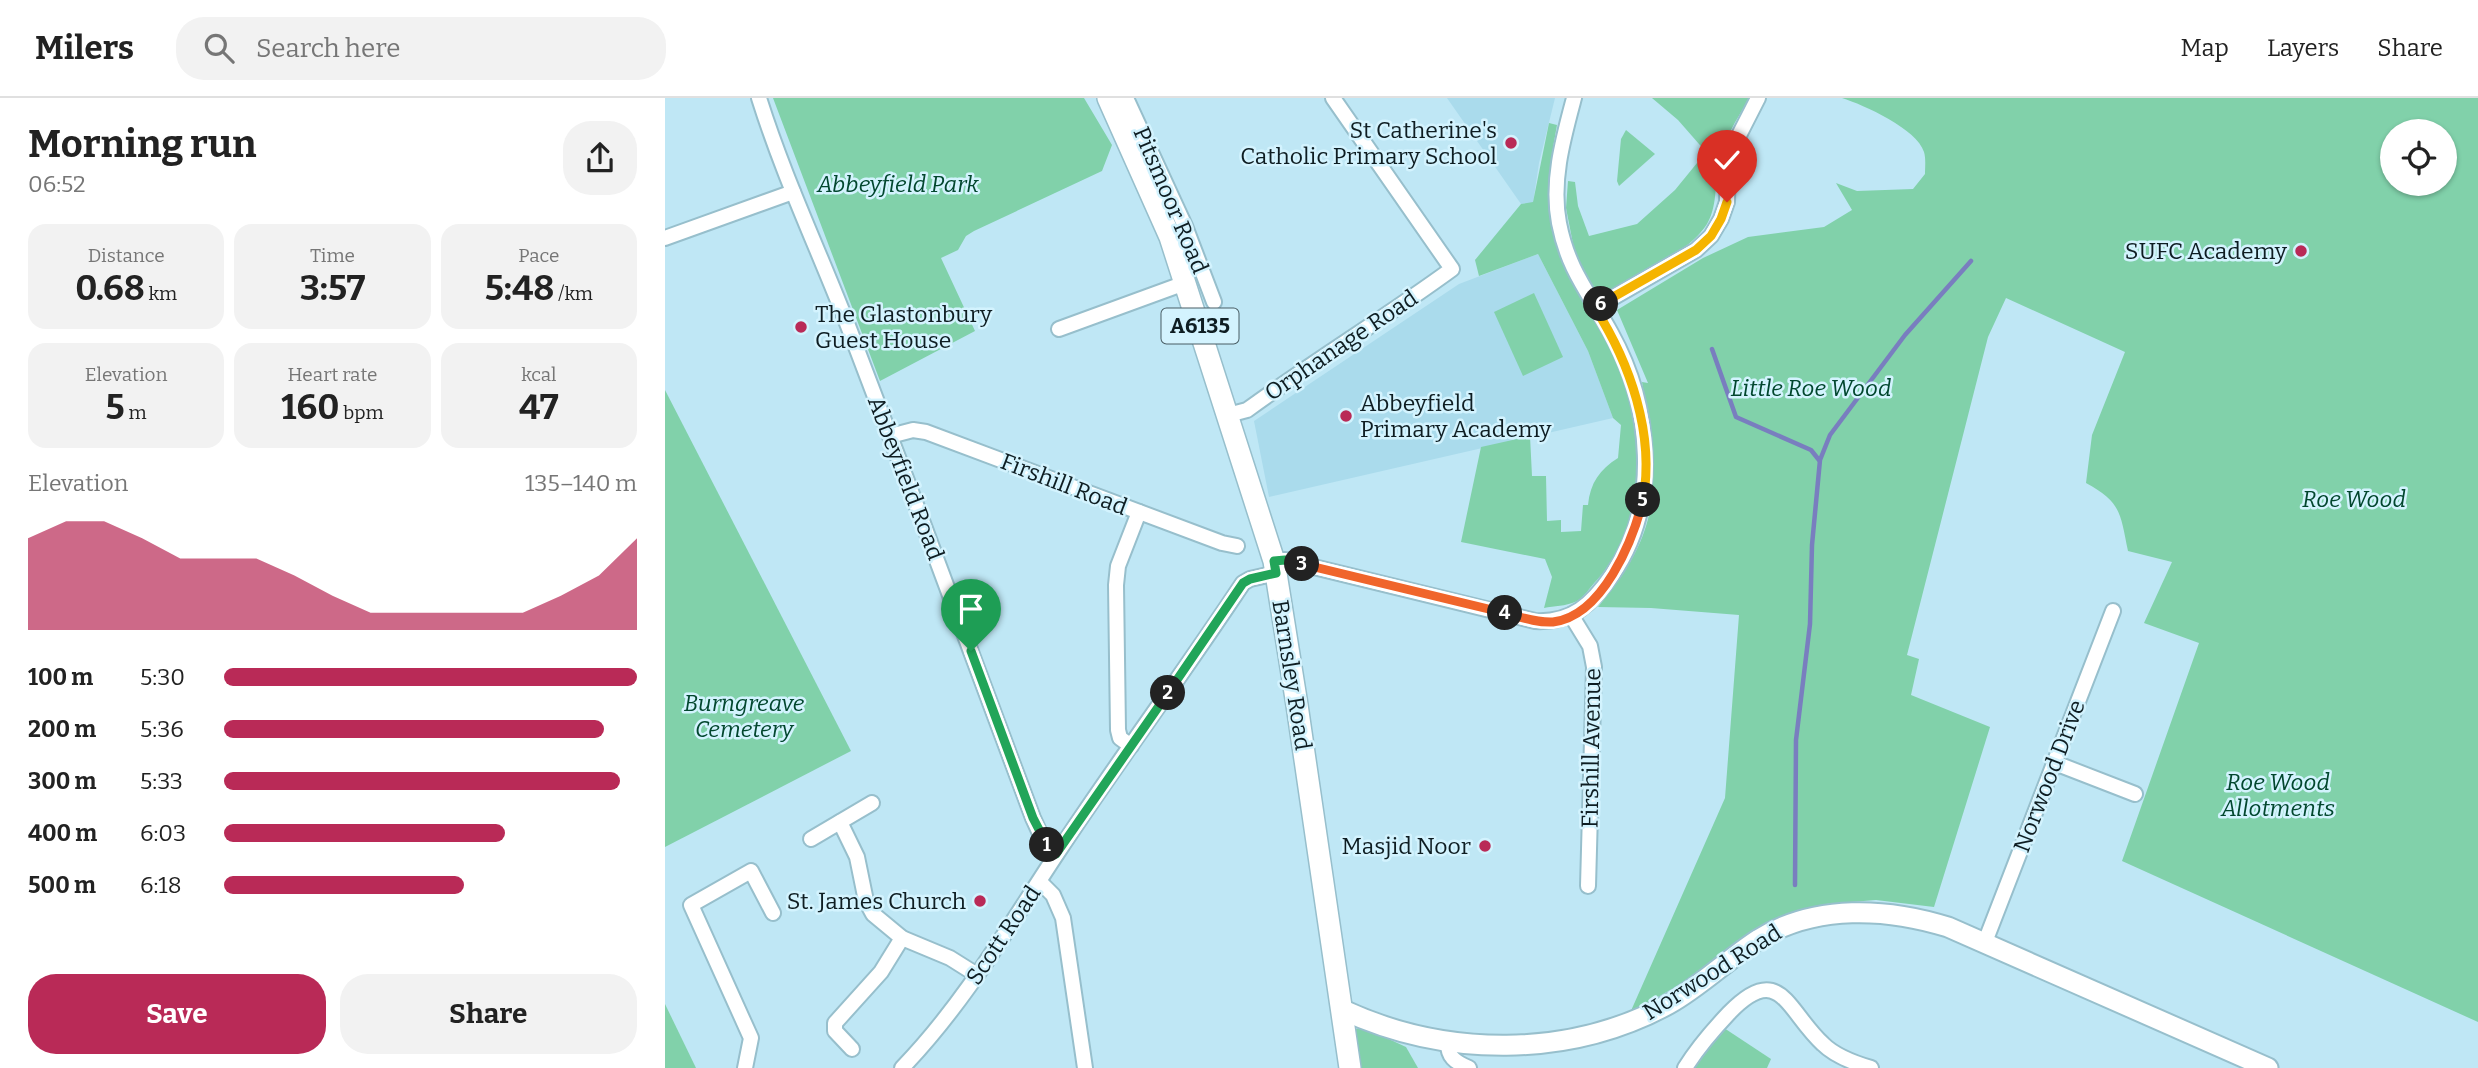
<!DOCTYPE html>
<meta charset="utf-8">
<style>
body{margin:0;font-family:Bitter,serif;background:#f2f2f2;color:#222;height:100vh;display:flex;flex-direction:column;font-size:26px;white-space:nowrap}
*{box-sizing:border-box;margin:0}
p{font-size:23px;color:#767676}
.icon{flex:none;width:38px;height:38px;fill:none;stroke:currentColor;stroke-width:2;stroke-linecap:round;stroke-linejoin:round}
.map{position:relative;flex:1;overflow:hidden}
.sheet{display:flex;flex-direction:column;background:#fff;width:665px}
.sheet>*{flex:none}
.tools{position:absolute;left:1715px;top:21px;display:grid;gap:14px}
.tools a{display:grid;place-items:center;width:77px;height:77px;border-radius:50%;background:#fff;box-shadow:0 2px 5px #0004;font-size:35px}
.pin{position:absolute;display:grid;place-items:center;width:60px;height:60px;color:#fff;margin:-72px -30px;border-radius:50% 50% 50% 0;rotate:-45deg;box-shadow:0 0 7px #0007}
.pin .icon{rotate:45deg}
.km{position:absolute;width:35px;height:35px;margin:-18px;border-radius:50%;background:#222;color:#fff;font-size:19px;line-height:35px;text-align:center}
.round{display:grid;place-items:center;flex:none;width:74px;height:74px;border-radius:28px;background:#f2f2f2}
.overview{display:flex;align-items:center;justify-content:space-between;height:119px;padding:0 28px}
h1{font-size:38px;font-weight:700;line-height:52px}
.metrics{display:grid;grid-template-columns:repeat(3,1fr);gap:10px;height:119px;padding:7px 28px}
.metrics div{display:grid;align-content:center;border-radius:18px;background:#f2f2f2;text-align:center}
.metrics b{font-size:35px;font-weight:700}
.metrics small{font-size:19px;font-weight:400}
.metrics p{font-size:19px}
.chart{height:196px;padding:14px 28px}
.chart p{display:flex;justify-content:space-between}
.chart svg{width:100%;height:126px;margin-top:7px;fill:#b92a57;opacity:.7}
.button{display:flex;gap:14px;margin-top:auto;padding:14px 28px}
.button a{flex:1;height:80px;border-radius:28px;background:#b92a57;color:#fff;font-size:28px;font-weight:700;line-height:80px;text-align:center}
.button a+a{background:#f2f2f2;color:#222}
ul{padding:0 28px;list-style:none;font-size:23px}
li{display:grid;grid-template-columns:112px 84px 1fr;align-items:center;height:52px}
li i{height:18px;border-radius:9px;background:#b92a57}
header{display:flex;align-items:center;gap:42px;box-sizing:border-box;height:98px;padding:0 35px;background:#fff;border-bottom:2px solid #e0e0e0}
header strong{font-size:33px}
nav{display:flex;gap:38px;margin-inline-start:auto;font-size:24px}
.search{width:490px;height:63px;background:#f2f2f2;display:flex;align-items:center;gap:18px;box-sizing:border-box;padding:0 24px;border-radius:28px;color:#767676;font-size:26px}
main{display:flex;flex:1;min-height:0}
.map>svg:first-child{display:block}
</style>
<header>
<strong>Milers</strong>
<div class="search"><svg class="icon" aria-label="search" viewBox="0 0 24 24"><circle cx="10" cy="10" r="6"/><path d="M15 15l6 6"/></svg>Search here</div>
<nav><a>Map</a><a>Layers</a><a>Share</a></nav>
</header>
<main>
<section class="sheet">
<div class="overview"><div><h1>Morning run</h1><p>06:52</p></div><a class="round"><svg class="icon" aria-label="share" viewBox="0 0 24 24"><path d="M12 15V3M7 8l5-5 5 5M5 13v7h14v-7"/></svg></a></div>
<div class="metrics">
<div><p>Distance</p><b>0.68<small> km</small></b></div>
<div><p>Time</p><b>3:57</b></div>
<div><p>Pace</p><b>5:48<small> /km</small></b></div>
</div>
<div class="metrics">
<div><p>Elevation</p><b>5<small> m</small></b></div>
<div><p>Heart rate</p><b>160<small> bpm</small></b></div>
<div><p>kcal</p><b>47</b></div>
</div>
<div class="chart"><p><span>Elevation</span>135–140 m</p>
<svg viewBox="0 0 160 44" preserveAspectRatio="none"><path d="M0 44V12L10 6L20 6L30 12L40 19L50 19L60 19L70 25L80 32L90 38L100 38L110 38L120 38L130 38L140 32L150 25L160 12V44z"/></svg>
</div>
<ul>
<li><b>100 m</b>5:30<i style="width:100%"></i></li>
<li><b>200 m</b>5:36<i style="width:92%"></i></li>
<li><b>300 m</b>5:33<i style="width:96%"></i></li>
<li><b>400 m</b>6:03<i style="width:68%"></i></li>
<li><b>500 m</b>6:18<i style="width:58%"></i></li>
</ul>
<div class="button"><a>Save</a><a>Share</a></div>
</section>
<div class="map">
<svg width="1813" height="970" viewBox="0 0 1813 970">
<rect width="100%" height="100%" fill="#bfe7f5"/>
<g fill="#aadbec">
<polygon points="782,0 890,0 874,65 868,105 856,106"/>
<polygon points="873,156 923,253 948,320 604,399 589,323 794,186"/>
</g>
<g fill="#81d1aa" fill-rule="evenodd">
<polygon points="108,0 419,0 447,47 437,73 309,133 301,138 293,152 276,160 310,233 215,283"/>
<path d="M 987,0 L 1084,0 C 1072,22 1057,43 1053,68 C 1050,88 1052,109 1042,126 C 1025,154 965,184 935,196 L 924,190 L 910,156 L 901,110 L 903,83 L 910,84 L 913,108 L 924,138 L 972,126 L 1010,92 L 1041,54 L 1013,22 Z"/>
<path d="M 1177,0 L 1813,0 L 1813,924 L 1457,763 L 1534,545 L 1479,525 L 1507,464 L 1463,453 C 1455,415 1457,405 1421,385 L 1427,337 L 1460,254 L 1341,200 L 1323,239 L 1242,557 L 1254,561 L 1246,597 L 1325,629 L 1269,809 L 1211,802 L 1161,806 L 1106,823 L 1055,856 L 1026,880 L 965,915 L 1060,700 L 1074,517 L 986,510 L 933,509 C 1001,428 993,382 977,284 L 983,285 L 952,212 L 1038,160 L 1083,139 L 1159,129 L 1187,112 L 1171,85 L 1192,93 L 1248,91 L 1260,76 C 1260,70 1261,60 1259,54 C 1252,31 1199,7 1177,0 ZM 1727,33 L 1780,33 L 1780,86 L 1727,86 Z"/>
<path d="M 884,25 L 892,27 C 886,61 879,98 888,132 C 894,156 904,179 917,200 C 926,215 938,229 946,245 C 979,316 988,420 932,482 C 926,488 918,501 910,504 C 901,508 889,508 879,510 L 887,479 L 880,461 L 796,444 L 816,349 L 865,338 L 867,378 L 881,378 L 882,423 L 896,422 L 896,434 L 916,433 L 918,407 L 923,407 C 925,385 935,371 953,360 L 956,327 L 948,320 L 923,253 L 873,156 L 814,178 L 810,162 L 856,106 L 868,104 Z"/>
<polygon points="961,32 990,56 954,88 952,83 956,41"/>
<polygon points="869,195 898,259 858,278 829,214"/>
<polygon points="0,292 186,653 0,749"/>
<polygon points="0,906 31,970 0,970"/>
<polygon points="700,930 741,949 753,970 692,970 690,931"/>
<polygon points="1059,930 1106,961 1102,970 1020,970"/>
</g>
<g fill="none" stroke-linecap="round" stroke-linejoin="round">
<g stroke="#797ebf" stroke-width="4.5">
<polyline points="1047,251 1071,319 1146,352 1154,362"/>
<polyline points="1130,787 1131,642 1145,526 1147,447 1155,362 1165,337 1240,237 1306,163"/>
</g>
<defs>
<g id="street">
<path d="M 94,0 C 119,80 155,155 185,233 C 247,395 308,557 368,720 L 378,742 L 391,756"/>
<polyline points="461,0 520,128 549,204"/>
<polyline points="0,140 128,94"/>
<polyline points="930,210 1031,152 1046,138 1056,121 1062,104 1063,67 1068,49 1093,0"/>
<polyline points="394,231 520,185"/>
<path d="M 563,317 L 582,312 C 649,263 720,220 787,171 L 668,0"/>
<polyline points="225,338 248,332 261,334 557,445 572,448"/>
<path d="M 609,463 L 620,462 L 870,523 C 907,525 927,506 947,477 C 996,407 986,307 946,235 C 924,195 903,172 894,125 C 886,83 898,41 909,0"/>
<polyline points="906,517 925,548 929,569 923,788"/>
<polyline points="466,648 455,640 453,632 451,487 453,468 474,414"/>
<polyline points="1390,665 1470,696"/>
<polyline points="175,724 192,759 201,803 208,816 237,840 285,860 312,877"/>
<polyline points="146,741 207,705"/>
<polyline points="375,784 388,797 398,820 420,970"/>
<polyline points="1320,844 1448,513"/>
<path d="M 783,943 C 782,959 790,964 804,970"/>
<polyline points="187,951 170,933 170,925 216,874 237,840"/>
<polyline points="80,970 86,940 26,807 86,773 108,815"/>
<path d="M 237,970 C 299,906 344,828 393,754 C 453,663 518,576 578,485 L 585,481 L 611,475"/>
<path d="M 1020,970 C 1033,949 1047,933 1064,915 C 1115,862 1122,913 1158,946 C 1170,958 1189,965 1206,970"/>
</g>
<path id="secondary" d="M 678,912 C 780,959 903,961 1004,906 C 1036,888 1063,861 1094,841 C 1151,806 1222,810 1283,829 L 1603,970"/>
<polyline id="primary" points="443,0 505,139 609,463 632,607 685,970"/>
</defs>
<use href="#street" stroke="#97bfcc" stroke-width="18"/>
<use href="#secondary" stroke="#97bfcc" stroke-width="23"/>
<use href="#primary" stroke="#97bfcc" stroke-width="24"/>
<use href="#street" stroke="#fff" stroke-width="14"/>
<use href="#secondary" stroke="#fff" stroke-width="19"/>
<use href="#primary" stroke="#fff" stroke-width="21"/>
</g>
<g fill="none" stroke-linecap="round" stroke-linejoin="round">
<defs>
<polyline id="split-1" points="306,553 368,720 382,747"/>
<polyline id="split-2" points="382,747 391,756 503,595"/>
<polyline id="split-3" points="503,595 578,485 585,481 611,475 609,463 620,462 637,466"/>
<polyline id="split-4" points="637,466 840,515"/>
<path id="split-5" d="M 840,515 C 855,519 872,525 888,524 C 938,518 968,442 978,402"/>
<path id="split-6" d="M 936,206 L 930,210 C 965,265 990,336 978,402"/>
<polyline id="split-7" points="936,206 1031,152 1046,138 1056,121 1062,104"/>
</defs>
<use href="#split-1" stroke="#fff" stroke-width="14"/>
<use href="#split-2" stroke="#fff" stroke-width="14"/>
<use href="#split-3" stroke="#fff" stroke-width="14"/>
<use href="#split-4" stroke="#fff" stroke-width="14"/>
<use href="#split-5" stroke="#fff" stroke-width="14"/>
<use href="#split-6" stroke="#fff" stroke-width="14"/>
<use href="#split-7" stroke="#fff" stroke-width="14"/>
<use href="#split-1" stroke="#22a559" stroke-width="9"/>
<use href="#split-2" stroke="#22a559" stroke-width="9"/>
<use href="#split-3" stroke="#22a559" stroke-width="9"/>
<use href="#split-4" stroke="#f0652b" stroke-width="9"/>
<use href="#split-5" stroke="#f0652b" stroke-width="9"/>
<use href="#split-6" stroke="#f5b400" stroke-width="9"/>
<use href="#split-7" stroke="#f5b400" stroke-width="9"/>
</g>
<g fill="#b92a57" stroke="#d3f3fe" stroke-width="2.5">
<circle cx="846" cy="45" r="7"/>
<circle cx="1636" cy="153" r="7"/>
<circle cx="136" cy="229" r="7"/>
<circle cx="681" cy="318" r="7"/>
<circle cx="820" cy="748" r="7"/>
<circle cx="315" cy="803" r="7"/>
</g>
<g text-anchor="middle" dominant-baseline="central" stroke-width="5" stroke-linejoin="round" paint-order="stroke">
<rect fill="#d3f3fe" stroke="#495d64" stroke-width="2" x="496.5" y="210.5" width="77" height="35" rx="5"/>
<g font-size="21" font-weight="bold" fill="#0e1d22">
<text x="535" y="228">A6135</text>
</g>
<g font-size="23" fill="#0e1d22" stroke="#d3f3fe" text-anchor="end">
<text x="832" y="32">St Catherine's<tspan x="832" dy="26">Catholic Primary School</tspan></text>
<text x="1622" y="153">SUFC Academy</text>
<text x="150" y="216" text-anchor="start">The Glastonbury<tspan x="150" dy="26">Guest House</tspan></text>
<text x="695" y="305" text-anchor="start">Abbeyfield<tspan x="695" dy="26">Primary Academy</tspan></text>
<text x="806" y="748">Masjid Noor</text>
<text x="301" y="803">St. James Church</text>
</g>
<g font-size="23" font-style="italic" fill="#02472e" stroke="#d3f3fe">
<text x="233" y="86">Abbeyfield Park</text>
<text x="1146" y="290">Little Roe Wood</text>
<text x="1689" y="401">Roe Wood</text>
<text x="79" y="605">Burngreave<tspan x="79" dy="26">Cemetery</tspan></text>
<text x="1613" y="684">Roe Wood<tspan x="1613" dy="26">Allotments</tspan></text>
</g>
<g font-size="23" fill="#0e1d22" stroke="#d3f3fe">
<text transform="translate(506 102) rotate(67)">Pitsmoor Road</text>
<text transform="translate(676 247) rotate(-34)">Orphanage Road</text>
<text transform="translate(241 380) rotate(69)">Abbeyfield Road</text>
<text transform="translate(399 386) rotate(21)">Firshill Road</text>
<text transform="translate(627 577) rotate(81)">Barnsley Road</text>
<text transform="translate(926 650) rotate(-89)">Firshill Avenue</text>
<text transform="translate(1384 678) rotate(-69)">Norwood Drive</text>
<text transform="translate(338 837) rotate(-56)">Scott Road</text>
<text transform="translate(1047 874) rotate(-32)">Norwood Road</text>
</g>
</g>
</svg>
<div class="tools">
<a><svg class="icon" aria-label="locate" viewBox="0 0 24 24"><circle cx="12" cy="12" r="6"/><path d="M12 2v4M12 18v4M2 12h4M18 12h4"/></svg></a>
</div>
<div class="pin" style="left:306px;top:553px;background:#1e9e55"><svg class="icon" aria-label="arrive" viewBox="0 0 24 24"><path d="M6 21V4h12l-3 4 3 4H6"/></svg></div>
<div class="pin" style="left:1062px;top:104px;background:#d93025"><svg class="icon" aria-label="check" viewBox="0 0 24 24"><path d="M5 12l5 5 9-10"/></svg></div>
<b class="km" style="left:382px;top:747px">1</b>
<b class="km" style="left:503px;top:595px">2</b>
<b class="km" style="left:637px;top:466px">3</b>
<b class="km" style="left:840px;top:515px">4</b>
<b class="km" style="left:978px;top:402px">5</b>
<b class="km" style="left:936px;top:206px">6</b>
</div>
</main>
